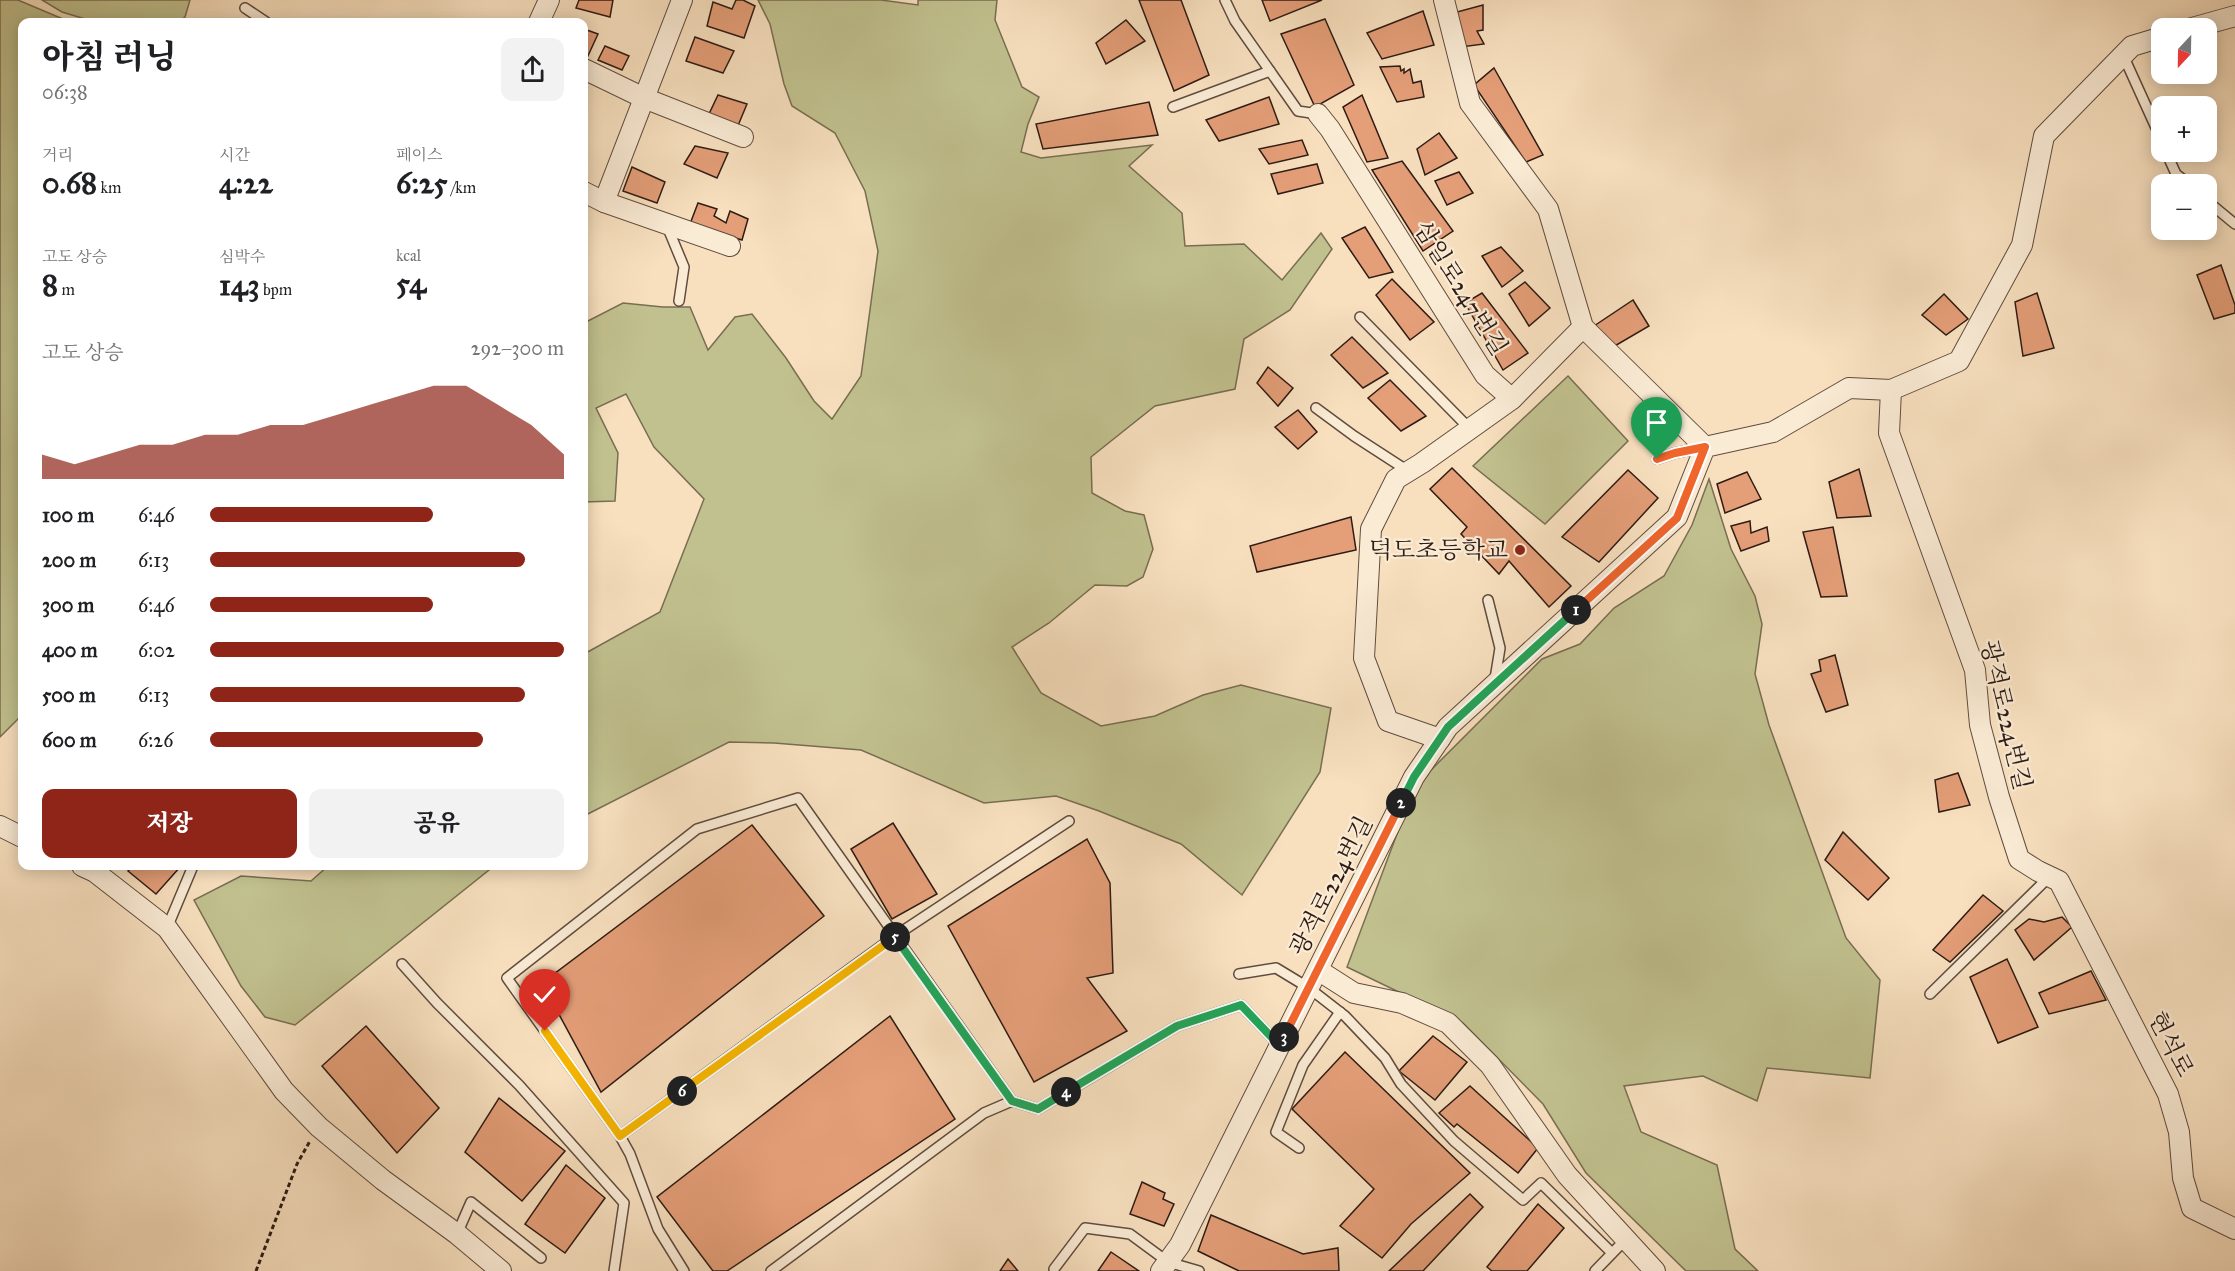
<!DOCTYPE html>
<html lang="ko">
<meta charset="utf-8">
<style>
body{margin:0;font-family:"IM FELL Great Primer","Noto Serif KR",serif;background:#f2f2f2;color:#202124;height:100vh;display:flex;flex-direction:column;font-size:22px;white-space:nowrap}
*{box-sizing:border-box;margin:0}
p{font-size:20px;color:#757577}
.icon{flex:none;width:33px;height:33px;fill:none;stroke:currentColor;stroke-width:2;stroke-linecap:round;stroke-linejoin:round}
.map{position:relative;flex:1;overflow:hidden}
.sheet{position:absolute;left:18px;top:18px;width:570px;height:852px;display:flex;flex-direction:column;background:#fff;border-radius:12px;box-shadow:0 3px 15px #0003}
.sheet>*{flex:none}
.needle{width:39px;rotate:202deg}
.controls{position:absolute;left:2151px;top:18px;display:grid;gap:12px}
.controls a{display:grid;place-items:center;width:66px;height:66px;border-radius:12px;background:#fff;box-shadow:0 3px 15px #0003;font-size:30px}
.pin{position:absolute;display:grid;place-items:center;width:51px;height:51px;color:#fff;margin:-62px -26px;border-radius:50% 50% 50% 0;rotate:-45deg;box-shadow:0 0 6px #0007}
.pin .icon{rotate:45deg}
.km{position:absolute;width:30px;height:30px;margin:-15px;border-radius:50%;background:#222;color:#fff;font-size:16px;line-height:30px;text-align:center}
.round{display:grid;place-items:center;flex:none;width:63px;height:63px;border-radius:12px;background:#f2f2f2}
.overview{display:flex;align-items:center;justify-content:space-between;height:102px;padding:0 24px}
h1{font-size:33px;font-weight:800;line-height:45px}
.figures{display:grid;grid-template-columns:repeat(3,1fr);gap:9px;height:102px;padding:6px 24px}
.figures div{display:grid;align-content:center}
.figures b{font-size:30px;font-weight:800}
.figures small{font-size:16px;font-weight:400}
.figures p{font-size:16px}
.chart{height:168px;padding:12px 24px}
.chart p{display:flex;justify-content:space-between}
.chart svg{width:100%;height:108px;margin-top:6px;fill:#8f2418;opacity:.7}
.action{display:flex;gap:12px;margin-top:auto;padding:12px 24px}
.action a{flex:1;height:69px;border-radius:12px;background:#8f2418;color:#fff;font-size:24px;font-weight:800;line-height:69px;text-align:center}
.action a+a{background:#f2f2f2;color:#202124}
ul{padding:0 24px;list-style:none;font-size:20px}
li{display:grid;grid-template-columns:96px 72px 1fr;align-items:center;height:45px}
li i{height:15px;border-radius:8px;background:#8f2418}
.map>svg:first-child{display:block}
</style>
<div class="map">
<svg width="2235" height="1271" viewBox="0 0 2235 1271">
<rect width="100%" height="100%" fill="#f8e0bf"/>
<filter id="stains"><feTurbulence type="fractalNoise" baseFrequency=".00333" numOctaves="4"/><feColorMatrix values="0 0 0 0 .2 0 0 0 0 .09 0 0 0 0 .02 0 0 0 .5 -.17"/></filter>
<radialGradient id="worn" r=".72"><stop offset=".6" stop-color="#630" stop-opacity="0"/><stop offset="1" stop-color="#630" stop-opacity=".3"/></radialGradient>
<g fill="#c1c18f" stroke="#786e52" stroke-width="1.5">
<polygon points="0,0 18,0 70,22 22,22 22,715 0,737"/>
<polygon points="42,0 190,0 185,17 178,22 95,22 62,12"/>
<polygon points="758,0 881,0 918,5 918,0 997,0 995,20 1022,87 1039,97 1028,124 1021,152 1041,158 1152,145 1129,166 1182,213 1185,246 1244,244 1282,280 1321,233 1332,249 1290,310 1244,339 1235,389 1155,406 1091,457 1092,493 1125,511 1144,515 1153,549 1143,577 1127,586 1095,585 1049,623 1012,647 1041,693 1101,726 1155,716 1203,695 1241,685 1331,708 1320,772 1242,895 1181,844 1099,811 1056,796 984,803 861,750 774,743 729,742 584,816 584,654 660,612 704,499 654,447 626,394 596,408 618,453 615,501 584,502 584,323 623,303 663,307 690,307 708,350 735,317 752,314 786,358 814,401 832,419 861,376 878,251 865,191 835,133 792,106 784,84 770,24"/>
<polygon points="1568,376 1628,441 1545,524 1473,466"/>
<polygon points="1709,479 1731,549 1755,596 1762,624 1755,674 1769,725 1846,938 1880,980 1870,1078 1767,1068 1757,1101 1703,1076 1624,1086 1641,1132 1717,1165 1735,1249 1758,1271 1686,1271 1586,1173 1543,1104 1463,1023 1347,967 1403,818 1421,780 1542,659 1580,644 1614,608 1664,576 1692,525"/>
<polygon points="328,866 494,866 295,1025 265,1017 241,986 194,900 241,876 311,881"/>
</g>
<g fill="#e49e78" stroke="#2e1b14" stroke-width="1.5">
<polygon points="579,0 613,0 610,17 576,8"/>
<polygon points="736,0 743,0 755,6 744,38 707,26 713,2 732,9"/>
<polygon points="1139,0 1181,0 1209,75 1174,91"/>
<polygon points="1262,0 1322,0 1270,21"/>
<polygon points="1483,5 1483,30 1477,31 1484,44 1461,47 1457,12"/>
<polygon points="1423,11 1434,45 1382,59 1367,33"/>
<polygon points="1325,19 1354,85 1315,107 1281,34"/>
<polygon points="1126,20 1145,41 1106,64 1096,43"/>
<polygon points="584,29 598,34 587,58 584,56"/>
<polygon points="695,37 734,51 723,73 686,61"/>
<polygon points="605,46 629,56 622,70 598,60"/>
<polygon points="1400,66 1401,71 1404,69 1404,73 1410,69 1413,83 1421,81 1424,97 1397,102 1380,67"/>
<polygon points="1494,68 1543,155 1526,162 1474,85"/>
<polygon points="718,95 747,104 737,128 709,114"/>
<polygon points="1362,95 1388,158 1367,162 1343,107"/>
<polygon points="1269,97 1279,124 1219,141 1206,120"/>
<polygon points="1149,102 1158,135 1043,149 1036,124"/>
<polygon points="1439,133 1457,158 1425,175 1417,149"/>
<polygon points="1302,140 1308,155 1269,164 1259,149"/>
<polygon points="695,146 728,153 717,178 684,164"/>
<polygon points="1402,161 1453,231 1423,251 1372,170"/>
<polygon points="1317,164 1323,183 1278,194 1271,174"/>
<polygon points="632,167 665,182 657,203 623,191"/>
<polygon points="1459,172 1473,193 1447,205 1435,181"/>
<polygon points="698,203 717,209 714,216 726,223 730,211 748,219 742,240 690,224"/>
<polygon points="1365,227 1393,272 1369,278 1342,238"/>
<polygon points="1501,247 1523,271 1502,287 1482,256"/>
<polygon points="2221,265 2235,305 2235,313 2214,319 2197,275"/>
<polygon points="1392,279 1434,322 1410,340 1376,295"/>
<polygon points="1525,282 1550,308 1529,326 1509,294"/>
<polygon points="1482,293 1528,353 1503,370 1465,303"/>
<polygon points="2037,293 2054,348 2023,356 2015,302"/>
<polygon points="1944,294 1968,319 1946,335 1922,315"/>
<polygon points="1633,300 1649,326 1613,347 1591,328"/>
<polygon points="1352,337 1388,373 1363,388 1331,355"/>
<polygon points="1268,367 1293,388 1278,406 1257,383"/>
<polygon points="1390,380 1426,416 1401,431 1368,398"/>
<polygon points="1298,410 1317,432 1298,449 1275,427"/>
<polygon points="1452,468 1571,586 1549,607 1509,561 1499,574 1461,534 1467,527 1430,489"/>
<polygon points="1859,469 1871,516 1837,518 1829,482"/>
<polygon points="1628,470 1658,498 1599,562 1562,537"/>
<polygon points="1747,472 1761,499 1725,513 1717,484"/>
<polygon points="1351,517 1356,550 1257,572 1250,546"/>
<polygon points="1750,521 1751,533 1767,527 1769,541 1741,551 1731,526"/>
<polygon points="1833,527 1847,596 1821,597 1803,532"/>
<polygon points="1835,655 1848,705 1826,712 1811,674 1821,671 1819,660"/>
<polygon points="1958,773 1970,805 1939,812 1935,780"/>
<polygon points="893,823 937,894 892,919 851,849"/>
<polygon points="752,825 824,916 601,1092 542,983"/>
<polygon points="1843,832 1889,878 1868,900 1825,860"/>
<polygon points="1087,839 1110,883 1113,973 1087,978 1127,1031 1034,1082 948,926"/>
<polygon points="133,866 181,866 156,894 128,871"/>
<polygon points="1983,895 2003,911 1950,962 1933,950"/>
<polygon points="2062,917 2072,927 2034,960 2015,930 2029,919 2044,922"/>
<polygon points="2007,959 2038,1027 1998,1043 1970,977"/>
<polygon points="2091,971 2106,1000 2049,1014 2039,993"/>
<polygon points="890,1016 955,1119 727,1271 713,1271 657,1197"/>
<polygon points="366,1026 439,1108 397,1153 322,1066"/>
<polygon points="1433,1036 1467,1062 1435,1100 1399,1071"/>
<polygon points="1345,1052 1470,1173 1411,1224 1382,1258 1340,1226 1374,1189 1292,1109"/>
<polygon points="1470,1086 1538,1148 1518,1173 1457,1124 1454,1127 1439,1113"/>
<polygon points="499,1098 565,1151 522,1201 465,1152"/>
<polygon points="566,1165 605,1198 565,1253 525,1224"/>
<polygon points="1142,1182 1165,1193 1163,1199 1174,1204 1164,1226 1130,1214"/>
<polygon points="1470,1194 1483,1207 1423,1271 1389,1271"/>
<polygon points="1538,1204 1564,1228 1527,1271 1492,1271 1487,1267"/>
<polygon points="1211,1215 1303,1254 1338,1248 1339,1271 1239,1271 1198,1251"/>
<polygon points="1111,1252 1139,1271 1098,1271"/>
<polygon points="1008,1259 1018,1271 1000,1271"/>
</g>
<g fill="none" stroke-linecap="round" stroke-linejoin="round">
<defs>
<g id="lane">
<polyline points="1225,0 1235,21 1298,111 1318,114"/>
<polyline points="245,8 266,22"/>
<polyline points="2123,55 2162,141"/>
<polyline points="1173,107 1270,71"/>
<polyline points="2166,152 2176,174 2189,184"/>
<polyline points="2206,200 2235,224"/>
<polyline points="667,226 684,267 679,301"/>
<polyline points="1360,317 1470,429"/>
<polyline points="1316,408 1354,436 1408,471"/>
<polyline points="1657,459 1675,453 1705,447"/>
<polyline points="1488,600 1500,648 1495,679"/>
<polyline points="1069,821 895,936 620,1136 507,978 697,829 798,798 1012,1101 1038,1109 1177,1026 1241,1005 1280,1046"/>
<polyline points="167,928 193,866"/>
<polyline points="402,964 437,1003 519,1085 624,1203 614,1271"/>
<polyline points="1239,974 1276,968 1309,988 1345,1016 1385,1058 1401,1084 1454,1141 1523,1200 1541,1183 1612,1253"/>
<polyline points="1930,994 2049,877"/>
<polyline points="620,1136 630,1154 658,1229 684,1271"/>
<polyline points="1299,1148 1276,1132 1303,1065 1340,1012"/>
<polyline points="457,1234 471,1202 541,1258"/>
<polyline points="1054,1269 1085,1228 1130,1234 1168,1262 1199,1271"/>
<polyline points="771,1271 984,1113 1012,1101"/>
<polyline points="1595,1271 1626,1239"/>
</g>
<g id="street">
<polyline points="1444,0 1470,103 1548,209 1583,327 1705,447"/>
<polyline points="539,22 549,0"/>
<polyline points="2192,28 2235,16"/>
<polyline points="584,69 644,98 743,137"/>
<polyline points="1318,114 1330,129 1485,375 1512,399 1583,327"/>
<polyline points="584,192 604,202 730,246"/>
<polyline points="604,202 682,0"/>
<polyline points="1891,390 1889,433 1975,670 1980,725 1999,797 2019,859 2038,871 2059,881 2168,1094 2179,1132 2183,1178 2192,1208 2235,1229"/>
<polyline points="1440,739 1388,721 1364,658 1371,529 1396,479 1422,463 1512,399"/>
<polyline points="0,826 22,837"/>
<polyline points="82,866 95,872 167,928 284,1091 319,1127 383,1180 457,1234 501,1271"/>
<polyline points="1318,970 1354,993 1402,1003 1448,1023 1490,1065 1567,1175 1655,1271"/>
<polyline points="1161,1271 1180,1245 1414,777 1448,727 1677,517 1705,447 1773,432 1849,388 1891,390 1959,361 2022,245 2044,136 2132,46 2162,37"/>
</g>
</defs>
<use href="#lane" stroke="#604c3f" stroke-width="12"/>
<use href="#street" stroke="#604c3f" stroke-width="22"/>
<polyline stroke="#2e1b14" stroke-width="3" stroke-dasharray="4.5 3" stroke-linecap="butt" points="256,1271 297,1164 310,1141"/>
<use href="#lane" stroke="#faebd5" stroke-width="9"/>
<use href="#street" stroke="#faebd5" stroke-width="20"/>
</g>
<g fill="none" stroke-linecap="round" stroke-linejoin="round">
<defs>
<polyline id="split-1" points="1576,610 1677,518 1705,447 1675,453 1657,459"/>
<polyline id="split-2" points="1401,803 1414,777 1448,727 1576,610"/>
<polyline id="split-3" points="1284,1037 1401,803"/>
<polyline id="split-4" points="1066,1092 1177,1026 1241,1005 1280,1046 1284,1037"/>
<polyline id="split-5" points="895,937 1012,1101 1038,1109 1066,1092"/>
<polyline id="split-6" points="682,1091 895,937"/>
<polyline id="split-7" points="545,1031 620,1136 682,1091"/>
</defs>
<use href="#split-1" stroke="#fff" stroke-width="12"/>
<use href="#split-2" stroke="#fff" stroke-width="12"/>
<use href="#split-3" stroke="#fff" stroke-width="12"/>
<use href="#split-4" stroke="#fff" stroke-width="12"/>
<use href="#split-5" stroke="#fff" stroke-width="12"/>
<use href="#split-6" stroke="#fff" stroke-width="12"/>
<use href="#split-7" stroke="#fff" stroke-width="12"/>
<use href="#split-1" stroke="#f0652b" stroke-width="8"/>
<use href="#split-2" stroke="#22a559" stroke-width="8"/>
<use href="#split-3" stroke="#f0652b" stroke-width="8"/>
<use href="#split-4" stroke="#22a559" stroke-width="8"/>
<use href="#split-5" stroke="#22a559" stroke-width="8"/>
<use href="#split-6" stroke="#f5b400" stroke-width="8"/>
<use href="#split-7" stroke="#f5b400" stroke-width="8"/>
</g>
<circle fill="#8f2418" stroke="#faebd5" stroke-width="2" cx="1520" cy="550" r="6"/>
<g text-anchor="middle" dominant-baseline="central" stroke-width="4.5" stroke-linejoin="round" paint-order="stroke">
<g font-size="24" fill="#2e1b14" stroke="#faebd5">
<text transform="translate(1461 288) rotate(58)">삼일로247번길</text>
<text transform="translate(2006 715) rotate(77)">광적로224번길</text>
<text transform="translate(1331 886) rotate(-63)">광적로224번길</text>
<text transform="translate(2171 1044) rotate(63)">현석로</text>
</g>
<g font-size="24" fill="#2e1b14" stroke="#faebd5" text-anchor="end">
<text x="1508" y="550">덕도초등학교</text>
</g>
</g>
<rect width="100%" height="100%" filter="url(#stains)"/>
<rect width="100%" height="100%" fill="url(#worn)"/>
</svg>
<div class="controls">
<a><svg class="needle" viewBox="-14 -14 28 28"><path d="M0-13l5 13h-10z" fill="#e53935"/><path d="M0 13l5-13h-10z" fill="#757577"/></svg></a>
<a>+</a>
<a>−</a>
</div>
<div class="pin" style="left:1657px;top:459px;background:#1e9e55"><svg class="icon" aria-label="arrive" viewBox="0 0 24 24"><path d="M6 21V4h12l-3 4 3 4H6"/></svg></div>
<div class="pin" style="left:545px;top:1031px;background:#d93025"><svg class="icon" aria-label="check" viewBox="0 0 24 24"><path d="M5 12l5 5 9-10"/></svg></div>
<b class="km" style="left:1576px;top:610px">1</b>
<b class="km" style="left:1401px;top:803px">2</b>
<b class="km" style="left:1284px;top:1037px">3</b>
<b class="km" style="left:1066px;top:1092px">4</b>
<b class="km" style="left:895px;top:937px">5</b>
<b class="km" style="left:682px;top:1091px">6</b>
<section class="sheet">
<div class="overview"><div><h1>아침 러닝</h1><p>06:38</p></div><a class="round"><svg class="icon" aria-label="share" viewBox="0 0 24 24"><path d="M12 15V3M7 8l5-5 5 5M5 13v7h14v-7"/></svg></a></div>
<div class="figures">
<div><p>거리</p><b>0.68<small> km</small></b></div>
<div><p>시간</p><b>4:22</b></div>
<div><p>페이스</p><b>6:25<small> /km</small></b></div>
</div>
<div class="figures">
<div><p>고도 상승</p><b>8<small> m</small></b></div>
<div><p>심박수</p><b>143<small> bpm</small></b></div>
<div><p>kcal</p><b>54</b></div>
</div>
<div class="chart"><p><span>고도 상승</span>292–300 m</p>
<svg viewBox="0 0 160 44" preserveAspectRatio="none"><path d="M0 44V34L10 38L20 34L30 30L40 30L50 26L60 26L70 22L80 22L90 18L100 14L110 10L120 6L130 6L140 14L150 22L160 34V44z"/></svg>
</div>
<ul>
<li><b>100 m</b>6:46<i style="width:63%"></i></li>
<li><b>200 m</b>6:13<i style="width:89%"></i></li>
<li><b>300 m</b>6:46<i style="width:63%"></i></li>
<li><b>400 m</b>6:02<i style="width:100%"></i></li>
<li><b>500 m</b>6:13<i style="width:89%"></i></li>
<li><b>600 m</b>6:26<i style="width:77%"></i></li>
</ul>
<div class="action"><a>저장</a><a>공유</a></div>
</section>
</div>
